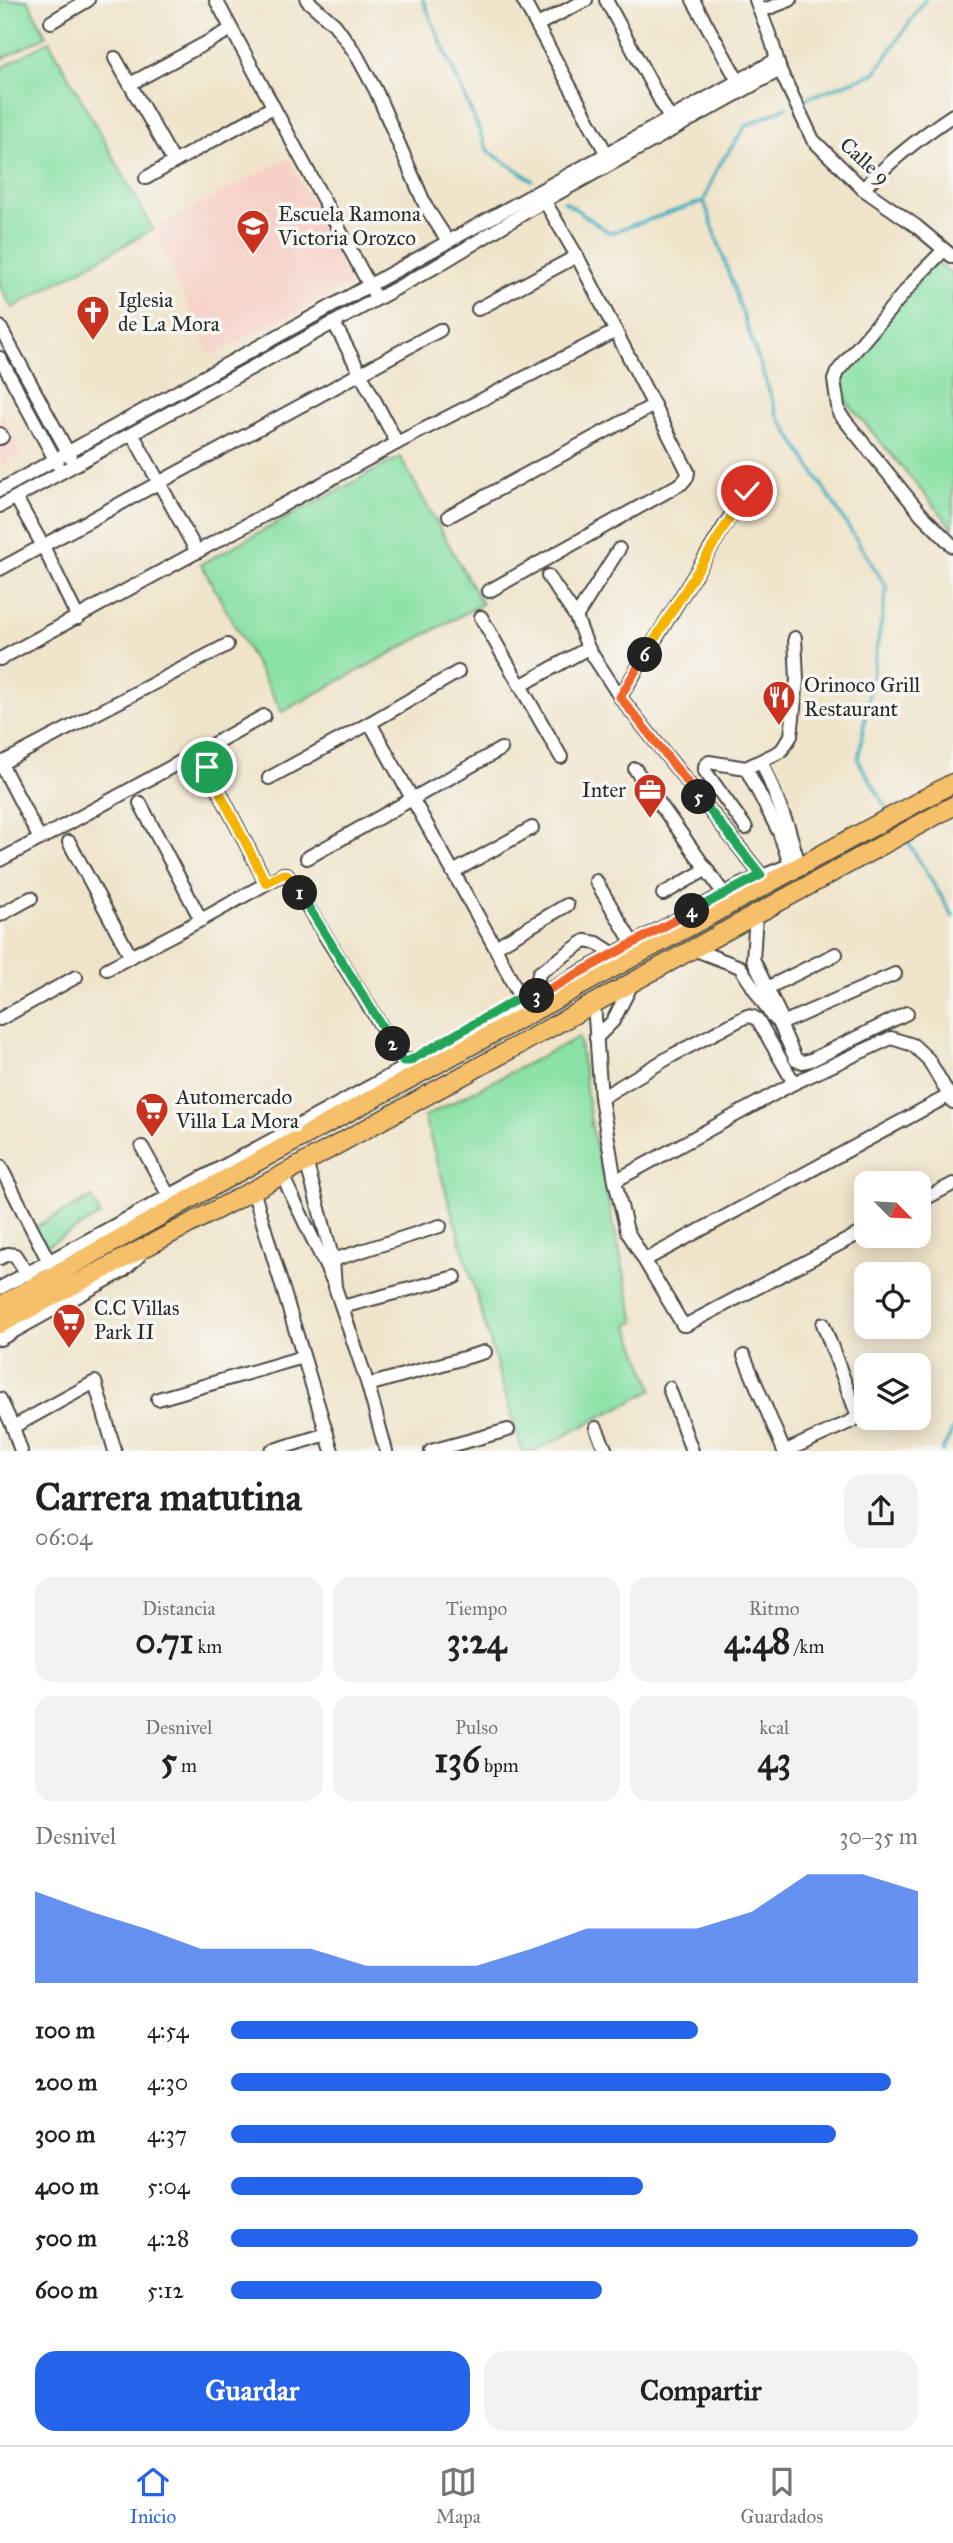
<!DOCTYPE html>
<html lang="es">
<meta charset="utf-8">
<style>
body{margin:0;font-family:"IM FELL Great Primer",serif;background:#f2f2f2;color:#222;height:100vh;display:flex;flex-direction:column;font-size:26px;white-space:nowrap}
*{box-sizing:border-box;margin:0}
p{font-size:23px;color:#767676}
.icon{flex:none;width:38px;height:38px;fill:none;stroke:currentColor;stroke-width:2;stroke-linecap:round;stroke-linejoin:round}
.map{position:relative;height:1451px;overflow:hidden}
.side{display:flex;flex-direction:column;background:#fff;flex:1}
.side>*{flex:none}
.needle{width:46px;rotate:114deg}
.tools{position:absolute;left:854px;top:1171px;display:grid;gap:14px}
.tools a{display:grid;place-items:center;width:77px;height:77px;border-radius:14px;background:#fff;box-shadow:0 4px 18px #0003;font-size:35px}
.pin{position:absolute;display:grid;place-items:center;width:60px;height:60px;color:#fff;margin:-30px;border:4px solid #fff;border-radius:50%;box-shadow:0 2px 7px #0007}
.km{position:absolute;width:35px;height:35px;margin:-18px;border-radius:50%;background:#222;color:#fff;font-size:19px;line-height:35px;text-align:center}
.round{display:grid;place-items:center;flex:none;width:74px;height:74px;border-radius:21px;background:#f2f2f2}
.head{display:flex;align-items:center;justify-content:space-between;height:119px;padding:0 35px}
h1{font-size:38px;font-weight:800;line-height:52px}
.metrics{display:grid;grid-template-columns:repeat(3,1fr);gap:10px;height:119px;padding:7px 35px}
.metrics div{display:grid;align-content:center;border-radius:18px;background:#f2f2f2;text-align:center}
.metrics b{font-size:35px;font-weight:800}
.metrics small{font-size:19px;font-weight:400}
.metrics p{font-size:19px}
.chart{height:196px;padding:14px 35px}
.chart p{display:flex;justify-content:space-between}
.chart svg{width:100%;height:126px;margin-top:7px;fill:#2563eb;opacity:.7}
.cta{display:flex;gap:14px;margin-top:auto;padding:14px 35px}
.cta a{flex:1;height:80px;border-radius:21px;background:#2563eb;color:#fff;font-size:28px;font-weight:800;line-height:80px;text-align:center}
.cta a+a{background:#f2f2f2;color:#222}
ul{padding:0 35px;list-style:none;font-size:23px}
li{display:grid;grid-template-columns:112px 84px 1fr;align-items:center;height:52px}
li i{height:18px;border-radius:9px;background:#2563eb}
.tab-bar{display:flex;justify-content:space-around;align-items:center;height:98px;border-top:2px solid #e0e0e0;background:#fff;font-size:19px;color:#767676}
.tab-bar a{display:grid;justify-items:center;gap:4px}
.tab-bar .on{color:#2563eb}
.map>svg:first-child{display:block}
</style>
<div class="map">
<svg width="953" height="1451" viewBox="0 0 953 1451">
<rect width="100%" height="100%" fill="#f6f6f2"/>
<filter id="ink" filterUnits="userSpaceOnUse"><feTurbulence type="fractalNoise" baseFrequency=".0143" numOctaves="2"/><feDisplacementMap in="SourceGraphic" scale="14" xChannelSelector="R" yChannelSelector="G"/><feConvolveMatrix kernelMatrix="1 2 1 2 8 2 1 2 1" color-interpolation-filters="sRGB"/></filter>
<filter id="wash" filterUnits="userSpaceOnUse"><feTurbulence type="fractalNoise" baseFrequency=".00686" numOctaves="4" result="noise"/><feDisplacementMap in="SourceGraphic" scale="28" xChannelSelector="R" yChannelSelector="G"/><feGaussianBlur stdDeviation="1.57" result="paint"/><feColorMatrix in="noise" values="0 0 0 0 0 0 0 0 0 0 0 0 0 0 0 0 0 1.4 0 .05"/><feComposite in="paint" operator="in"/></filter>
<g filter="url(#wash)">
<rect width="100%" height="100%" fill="#f0e4ca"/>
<g fill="#f7d1c7">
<polygon points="288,158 355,282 210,356 153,229"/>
<polygon points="0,412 22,454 0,466"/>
</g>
<g fill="#8ae1a5" stroke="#5a8668" stroke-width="2">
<polygon points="0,0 28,0 46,36 0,60"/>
<polygon points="49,41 153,229 12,308 0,287 0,69"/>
<polygon points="935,262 953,274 953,528 846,401 841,370"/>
<polygon points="400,457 482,604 282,712 201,564"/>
<polygon points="579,1037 591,1123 635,1322 628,1325 653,1390 535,1451 522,1451 424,1117"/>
<polygon points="92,1197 100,1215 41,1249 33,1228"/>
</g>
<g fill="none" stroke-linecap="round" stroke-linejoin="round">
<g stroke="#40aebe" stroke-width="3.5">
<polyline points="423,0 488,151 532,180"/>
<polyline points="804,99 875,73 925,0"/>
<polyline points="564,201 610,233 704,201 777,414 887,588 858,760 889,812"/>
<polyline points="704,201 716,170 746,126 786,107"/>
<polyline points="906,839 953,916"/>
<polyline points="942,1451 953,1429"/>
</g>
</g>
</g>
<g filter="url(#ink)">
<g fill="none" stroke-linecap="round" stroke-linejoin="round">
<defs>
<g id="minor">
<polyline points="216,0 373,292"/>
<polyline points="307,0 335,25 356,54 376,91 426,207 448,241"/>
<polyline points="523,0 610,160"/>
<polyline points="606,0 674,126"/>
<polyline points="693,0 742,88"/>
<polyline points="756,0 772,42 780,70 813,140 863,189 916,226 953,257"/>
<polyline points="761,11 790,0"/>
<polyline points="51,22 88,0"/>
<polyline points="537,25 586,0"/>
<polyline points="115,58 174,162 146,178"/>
<polyline points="130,84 230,30"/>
<polyline points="174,162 273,107"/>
<path d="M 863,189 C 891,160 920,137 953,115"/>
<polyline points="944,250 920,274 837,372 834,380 839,413 921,514 953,546"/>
<polyline points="478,309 577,256"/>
<polyline points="334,323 397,443 616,331"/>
<polyline points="0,327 71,458"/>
<polyline points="0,358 58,465"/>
<polyline points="0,434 2,437 0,438"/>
<polyline points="133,435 197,552"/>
<polyline points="0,490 776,60"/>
<polyline points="16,498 43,546 78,618"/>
<polyline points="0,506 435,267 544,201 780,70"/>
<polyline points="449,516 654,405"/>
<polyline points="0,569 440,330"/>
<polyline points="548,576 576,617 588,648 620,697 761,875"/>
<polyline points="489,591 682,483 687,477 688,472 577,256 541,195"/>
<polyline points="481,617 561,757"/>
<polyline points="576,617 619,549"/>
<polyline points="0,659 397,443"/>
<polyline points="520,686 588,648"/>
<polyline points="620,697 746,491"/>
<polyline points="370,723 495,947 523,1004"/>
<polyline points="0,762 40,839 0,860"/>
<polyline points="762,762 788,827 798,861"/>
<polyline points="0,764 227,645"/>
<polyline points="207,767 266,883"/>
<polyline points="746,768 779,832 790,864"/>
<polyline points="635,769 724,894"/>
<polyline points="269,778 370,723 458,672"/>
<polyline points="140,803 201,920"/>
<polyline points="746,828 705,771 705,766 709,762 746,768 781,751 791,736 797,680 795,638"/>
<polyline points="40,839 264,716"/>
<polyline points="69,842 131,957"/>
<polyline points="307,858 501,749"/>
<polyline points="453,872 532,828"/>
<polyline points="596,881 633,944"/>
<polyline points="663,894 707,869"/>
<polyline points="0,915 31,898"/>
<polyline points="756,915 753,959 780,1015 779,1022 796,1060 803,1062 811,1060 907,1013"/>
<polyline points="495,947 567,905"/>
<polyline points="693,949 740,967 772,1016 779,1022"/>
<polyline points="107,969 201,920 283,874 287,874 403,1061 415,1059"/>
<polyline points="761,991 836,954"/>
<polyline points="535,997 539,973 585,941 597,943 614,954"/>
<polyline points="594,1004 601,1098 615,1181 627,1231 683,1325 686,1325 866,1230"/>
<polyline points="0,1019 76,977"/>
<polyline points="780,1024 895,974"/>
<polyline points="596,1038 613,1021 633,982"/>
<polyline points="601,1098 673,1055 747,1016 753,1017 758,1020 794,1083"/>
<polyline points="142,1147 169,1196"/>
<polyline points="306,1161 333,1260 335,1287 368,1385 386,1451"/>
<polyline points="0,1166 49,1262"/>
<polyline points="282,1175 332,1279"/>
<polyline points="615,1181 794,1083 891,1038 913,1045 928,1059 953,1102"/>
<polyline points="253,1190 332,1451"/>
<polyline points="919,1202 953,1184"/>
<polyline points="0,1258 8,1254 15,1255 27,1274"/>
<polyline points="333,1260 440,1226"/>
<polyline points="645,1260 950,1095"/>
<polyline points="0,1288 740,885 792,864"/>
<polyline points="342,1307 455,1277"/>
<polyline points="0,1339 123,1271 140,1255"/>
<polyline points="744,1356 784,1451"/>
<polyline points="368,1385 485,1352"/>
<polyline points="669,1388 692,1451"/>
<polyline points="0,1399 13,1427 21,1451"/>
<polyline points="158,1399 303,1357"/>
<polyline points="13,1427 95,1382 115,1451"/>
<polyline points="596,1428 606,1451"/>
<polyline points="271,1451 327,1434"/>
<polyline points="431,1451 508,1430"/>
<polyline points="786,1451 854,1420 857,1414 823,1324"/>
</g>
<g id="highway">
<polyline points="0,1306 231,1176 953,783"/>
<polyline points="0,1324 282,1175 953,806"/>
</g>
</defs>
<use href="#minor" stroke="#494743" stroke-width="16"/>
<use href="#highway" stroke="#494743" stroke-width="21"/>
<use href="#minor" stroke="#fff" stroke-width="12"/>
<use href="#highway" stroke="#f6c06b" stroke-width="18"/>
</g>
</g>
<g fill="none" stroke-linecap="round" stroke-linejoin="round" filter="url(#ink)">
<defs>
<polyline id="split-1" points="207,767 266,883 283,874 287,874 300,893"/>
<polyline id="split-2" points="300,893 393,1044"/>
<polyline id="split-3" points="393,1044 403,1061 409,1061 521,997 523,1003 537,996"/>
<polyline id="split-4" points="537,996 692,911"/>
<polyline id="split-5" points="692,911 761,875 699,797"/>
<polyline id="split-6" points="645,655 620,697 699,797"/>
<polyline id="split-7" points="645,655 747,491"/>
</defs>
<use href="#split-1" stroke="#fff" stroke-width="14"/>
<use href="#split-2" stroke="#fff" stroke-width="14"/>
<use href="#split-3" stroke="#fff" stroke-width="14"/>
<use href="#split-4" stroke="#fff" stroke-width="14"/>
<use href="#split-5" stroke="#fff" stroke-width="14"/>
<use href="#split-6" stroke="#fff" stroke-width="14"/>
<use href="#split-7" stroke="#fff" stroke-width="14"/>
<use href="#split-1" stroke="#f5b400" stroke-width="9"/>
<use href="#split-2" stroke="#22a559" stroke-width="9"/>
<use href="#split-3" stroke="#22a559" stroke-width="9"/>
<use href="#split-4" stroke="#f0652b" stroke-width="9"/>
<use href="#split-5" stroke="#22a559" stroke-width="9"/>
<use href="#split-6" stroke="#f0652b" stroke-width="9"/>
<use href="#split-7" stroke="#f5b400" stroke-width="9"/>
</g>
<defs>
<symbol id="school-pin" viewBox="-11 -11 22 30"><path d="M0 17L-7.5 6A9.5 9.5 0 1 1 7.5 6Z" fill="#c8321e" stroke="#f6f6f2"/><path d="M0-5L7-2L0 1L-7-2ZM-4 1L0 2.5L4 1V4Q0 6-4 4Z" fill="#fff"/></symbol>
<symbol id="church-pin" viewBox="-11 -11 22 30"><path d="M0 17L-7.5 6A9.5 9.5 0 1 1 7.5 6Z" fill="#c8321e" stroke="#f6f6f2"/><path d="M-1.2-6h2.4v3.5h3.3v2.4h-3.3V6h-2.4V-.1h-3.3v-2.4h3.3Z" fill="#fff"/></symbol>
<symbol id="restaurant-pin" viewBox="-11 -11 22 30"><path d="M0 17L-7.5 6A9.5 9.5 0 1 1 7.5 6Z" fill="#c8321e" stroke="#f6f6f2"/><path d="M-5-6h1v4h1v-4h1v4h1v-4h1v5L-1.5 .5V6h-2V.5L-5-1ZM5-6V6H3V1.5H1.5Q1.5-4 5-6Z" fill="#fff"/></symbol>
<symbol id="office-pin" viewBox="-11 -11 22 30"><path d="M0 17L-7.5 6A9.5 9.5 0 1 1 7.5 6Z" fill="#c8321e" stroke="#f6f6f2"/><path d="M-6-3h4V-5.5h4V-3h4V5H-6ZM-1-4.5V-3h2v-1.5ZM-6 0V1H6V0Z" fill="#fff"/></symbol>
<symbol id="supermarket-pin" viewBox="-11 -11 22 30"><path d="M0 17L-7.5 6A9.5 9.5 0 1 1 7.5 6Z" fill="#c8321e" stroke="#f6f6f2"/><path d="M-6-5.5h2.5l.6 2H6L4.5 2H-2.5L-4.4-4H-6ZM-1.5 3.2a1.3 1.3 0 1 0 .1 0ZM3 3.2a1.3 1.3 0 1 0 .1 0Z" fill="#fff"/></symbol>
</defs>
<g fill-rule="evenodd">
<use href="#school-pin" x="234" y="207" width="38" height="52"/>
<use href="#church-pin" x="74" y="293" width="38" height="52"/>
<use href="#restaurant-pin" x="760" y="678" width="38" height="52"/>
<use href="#office-pin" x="631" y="771" width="38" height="52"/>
<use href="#supermarket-pin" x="133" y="1090" width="38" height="52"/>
<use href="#supermarket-pin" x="50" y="1301" width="38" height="52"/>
</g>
<g text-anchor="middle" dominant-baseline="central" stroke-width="7" stroke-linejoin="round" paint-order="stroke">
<g font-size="21" fill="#2b2b2b" stroke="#f6f6f2">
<text transform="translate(865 161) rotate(42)">Calle 9</text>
</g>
<g font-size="21" fill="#2b2b2b" stroke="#f6f6f2" text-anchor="start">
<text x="278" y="214">Escuela Ramona<tspan x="278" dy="24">Victoria Orozco</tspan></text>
<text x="118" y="300">Iglesia<tspan x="118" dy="24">de La Mora</tspan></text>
<text x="804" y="685">Orinoco Grill<tspan x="804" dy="24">Restaurant</tspan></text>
<text x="626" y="790" text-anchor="end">Inter</text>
<text x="176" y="1097">Automercado<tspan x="176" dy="24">Villa La Mora</tspan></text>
<text x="94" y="1308">C.C Villas<tspan x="94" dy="24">Park II</tspan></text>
</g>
</g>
</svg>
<div class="tools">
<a><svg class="needle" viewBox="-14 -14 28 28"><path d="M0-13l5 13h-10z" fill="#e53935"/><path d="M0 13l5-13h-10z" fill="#767676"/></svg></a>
<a><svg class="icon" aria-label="locate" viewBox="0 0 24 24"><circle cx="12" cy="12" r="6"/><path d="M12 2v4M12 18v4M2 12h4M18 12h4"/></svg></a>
<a><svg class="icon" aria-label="layers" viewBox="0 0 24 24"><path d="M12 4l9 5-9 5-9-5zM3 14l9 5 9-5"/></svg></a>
</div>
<div class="pin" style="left:207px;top:767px;background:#1e9e55"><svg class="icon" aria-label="arrive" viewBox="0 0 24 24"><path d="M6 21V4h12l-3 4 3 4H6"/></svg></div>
<div class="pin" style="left:747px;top:491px;background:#d93025"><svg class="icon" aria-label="check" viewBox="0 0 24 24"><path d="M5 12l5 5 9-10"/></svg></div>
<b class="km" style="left:300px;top:893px">1</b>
<b class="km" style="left:393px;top:1044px">2</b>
<b class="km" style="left:537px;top:996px">3</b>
<b class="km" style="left:692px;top:911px">4</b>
<b class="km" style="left:699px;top:797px">5</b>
<b class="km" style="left:645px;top:655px">6</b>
</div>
<section class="side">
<div class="head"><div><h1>Carrera matutina</h1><p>06:04</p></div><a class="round"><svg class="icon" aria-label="share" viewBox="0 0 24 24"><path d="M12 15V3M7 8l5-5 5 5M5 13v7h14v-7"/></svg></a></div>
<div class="metrics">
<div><p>Distancia</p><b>0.71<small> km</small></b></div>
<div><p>Tiempo</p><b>3:24</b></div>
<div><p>Ritmo</p><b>4:48<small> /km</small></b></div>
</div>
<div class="metrics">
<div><p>Desnivel</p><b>5<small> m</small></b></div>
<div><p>Pulso</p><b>136<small> bpm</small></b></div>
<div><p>kcal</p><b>43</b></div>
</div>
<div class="chart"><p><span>Desnivel</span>30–35 m</p>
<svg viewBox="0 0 160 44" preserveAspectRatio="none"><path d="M0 44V12L10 19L20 25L30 32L40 32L50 32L60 38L70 38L80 38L90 32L100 25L110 25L120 25L130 19L140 6L150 6L160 12V44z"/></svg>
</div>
<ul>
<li><b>100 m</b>4:54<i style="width:68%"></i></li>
<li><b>200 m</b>4:30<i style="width:96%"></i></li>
<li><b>300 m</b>4:37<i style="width:88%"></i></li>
<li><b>400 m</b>5:04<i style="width:60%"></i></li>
<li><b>500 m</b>4:28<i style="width:100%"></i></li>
<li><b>600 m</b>5:12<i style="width:54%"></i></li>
</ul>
<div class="cta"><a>Guardar</a><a>Compartir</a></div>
</section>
<nav class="tab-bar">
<a class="on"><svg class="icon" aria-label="home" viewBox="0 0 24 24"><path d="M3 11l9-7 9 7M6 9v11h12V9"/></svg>Inicio</a>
<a><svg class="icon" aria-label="map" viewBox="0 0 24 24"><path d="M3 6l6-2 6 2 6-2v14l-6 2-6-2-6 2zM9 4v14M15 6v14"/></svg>Mapa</a>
<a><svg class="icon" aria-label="saved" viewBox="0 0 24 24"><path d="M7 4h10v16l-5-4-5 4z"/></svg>Guardados</a>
</nav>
